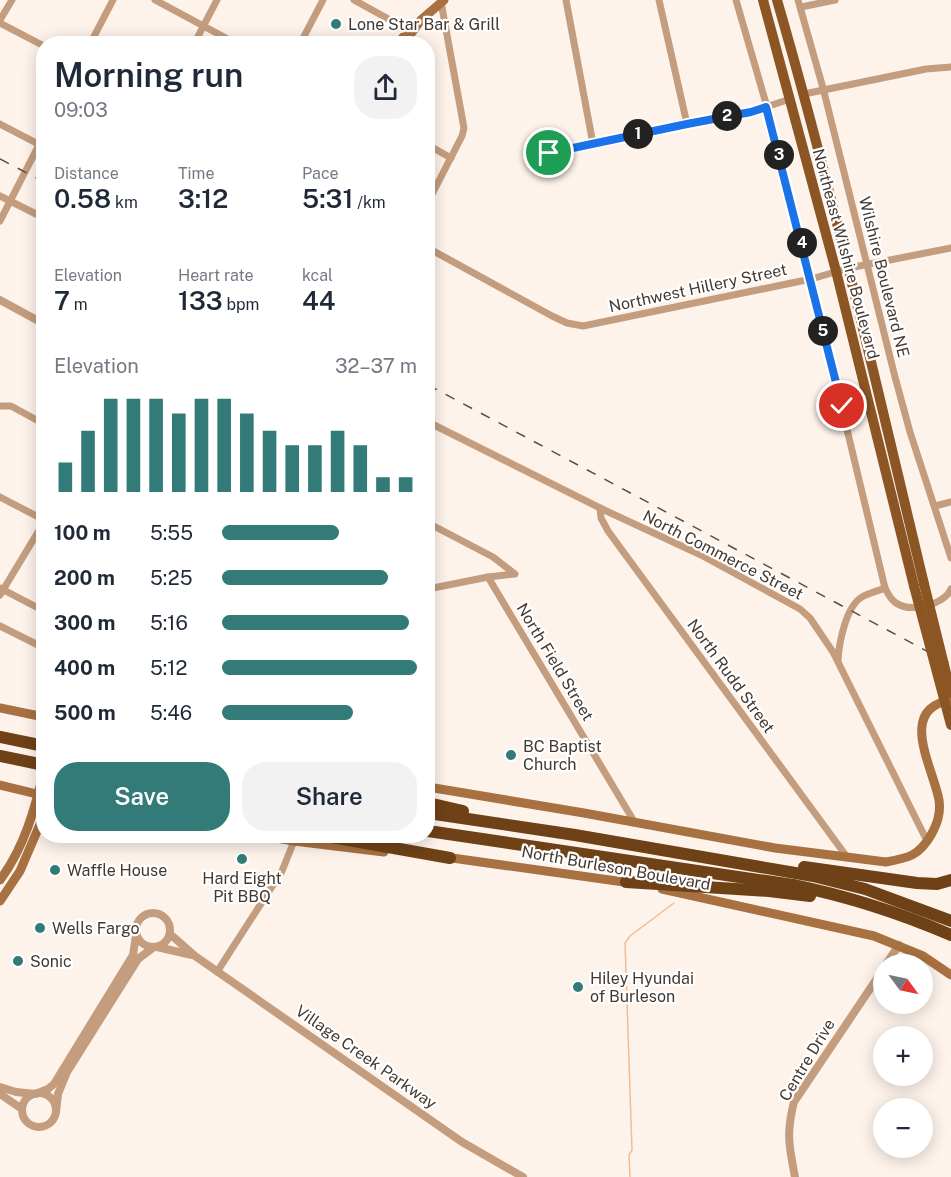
<!DOCTYPE html>
<meta charset="utf-8">
<style>
body{margin:0;font-family:"Public Sans",sans-serif;background:#f2f2f3;color:#1f2937;height:100vh;display:flex;flex-direction:column;font-size:22px;white-space:nowrap}
*{box-sizing:border-box;margin:0}
p{font-size:20px;color:#747a83}
.icon{flex:none;width:33px;height:33px;fill:none;stroke:currentColor;stroke-width:2;stroke-linecap:round;stroke-linejoin:round}
.map{position:relative;flex:1;overflow:hidden}
.panel{position:absolute;left:36px;top:36px;width:399px;height:807px;display:flex;flex-direction:column;background:#fff;border-radius:24px;box-shadow:0 3px 15px #0003}
.panel>*{flex:none}
.needle{width:39px;rotate:123deg}
.fabs{position:absolute;left:873px;top:954px;display:grid;gap:12px}
.fabs a{display:grid;place-items:center;width:60px;height:60px;border-radius:50%;background:#fff;box-shadow:0 3px 15px #0003;font-size:30px}
.pin{position:absolute;display:grid;place-items:center;width:51px;height:51px;color:#fff;margin:-26px;border:3px solid #fff;border-radius:50%;box-shadow:0 2px 6px #0007}
.km{position:absolute;width:30px;height:30px;margin:-15px;border-radius:50%;background:#222;color:#fff;font-size:16px;line-height:30px;text-align:center}
.round{display:grid;place-items:center;flex:none;width:63px;height:63px;border-radius:24px;background:#f2f2f3}
.head{display:flex;align-items:center;justify-content:space-between;height:102px;padding:0 18px}
h1{font-size:33px;font-weight:600;line-height:45px}
.metrics{display:grid;grid-template-columns:repeat(3,1fr);gap:9px;height:102px;padding:6px 18px}
.metrics div{display:grid;align-content:center}
.metrics b{font-size:26px;font-weight:600}
.metrics small{font-size:16px;font-weight:400}
.metrics p{font-size:16px}
.chart{height:168px;padding:12px 18px}
.chart p{display:flex;justify-content:space-between}
.chart svg{width:100%;height:108px;margin-top:6px;stroke:#327b78;stroke-width:6}
.button{display:flex;gap:12px;margin-top:auto;padding:12px 18px}
.button a{flex:1;height:69px;border-radius:24px;background:#327b78;color:#fff;font-size:24px;font-weight:600;line-height:69px;text-align:center}
.button a+a{background:#f2f2f3;color:#1f2937}
ul{padding:0 18px;list-style:none;font-size:20px}
li{display:grid;grid-template-columns:96px 72px 1fr;align-items:center;height:45px}
li i{height:15px;border-radius:8px;background:#327b78}
.map>svg:first-child{display:block}
</style>
<div class="map">
<svg width="951" height="1177" viewBox="0 0 951 1177">
<rect width="100%" height="100%" fill="#fef3eb"/>
<g fill="none" stroke-linecap="round" stroke-linejoin="round">
<polyline stroke="#f0bd94" stroke-width="1.5" points="630,1177 629,1155 632,1150 625,943 630,936 674,903"/>
<g stroke="#c39d7e" stroke-width="7">
<polyline points="155,0 237,44"/>
<polyline points="354,0 412,32"/>
<polyline points="566,0 593,144"/>
<polyline points="659,0 687,124"/>
<path d="M 736,0 L 767,107 L 811,279 L 885,588 C 888,594 890,599 896,603 C 911,613 944,605 951,589"/>
<polyline points="798,0 823,88 895,377 910,432 951,558"/>
<polyline points="801,7 835,0"/>
<polyline points="0,20 12,0"/>
<polyline points="0,23 44,46"/>
<polyline points="90,44 113,0"/>
<polyline points="194,44 217,0"/>
<polyline points="300,44 323,0"/>
<polyline points="804,94 926,69 951,67"/>
<polyline points="0,124 44,147"/>
<polyline points="428,145 451,158"/>
<polyline points="549,153 751,112 790,99"/>
<polyline points="0,196 44,218"/>
<polyline points="428,202 462,136 464,128 441,2"/>
<polyline points="0,221 44,135"/>
<polyline points="428,248 552,316 567,323 583,326 811,279 849,268 951,248"/>
<polyline points="0,406 11,406 44,424"/>
<polyline points="428,422 600,508 701,555 800,609 810,618 833,652 927,841"/>
<polyline points="0,497 44,520"/>
<polyline points="935,506 951,502"/>
<polyline points="600,508 601,518 608,531 847,857"/>
<polyline points="428,523 493,557 515,574 488,577 428,589"/>
<polyline points="488,577 635,823"/>
<polyline points="0,588 44,611"/>
<polyline points="0,595 44,522"/>
<polyline points="0,626 44,648"/>
<path d="M 838,660 C 839,643 846,606 862,597 C 869,593 878,591 885,588"/>
<polyline points="217,972 282,871 294,841"/>
</g>
<g stroke="#c39d7e" stroke-width="8">
<polyline points="0,300 44,324"/>
<circle cx="153" cy="930" r="17"/>
<polyline points="170,934 195,956 462,1142 523,1177"/>
<polyline points="157,947 192,955"/>
<polyline points="886,964 899,945"/>
<polyline points="0,1087 16,1092 35,1094"/>
<polyline points="38,1093 48,1089 54,1084 133,955 137,929"/>
<circle cx="39" cy="1110" r="17"/>
<polyline points="0,1094 22,1109"/>
<polyline points="56,1112 58,1094 67,1072 138,959 154,947"/>
<path d="M 795,1177 C 789,1146 786,1133 794,1102 L 884,968"/>
</g>
<g stroke="#a87141" stroke-width="9">
<polyline points="399,44 403,37 410,35 421,20 444,0"/>
<polyline points="0,708 44,717"/>
<polyline points="0,785 41,795"/>
<path d="M 428,787 L 584,813 L 775,848 L 886,862 C 908,858 919,856 931,835 C 937,824 941,814 939,800 C 933,767 897,709 951,700"/>
<polyline points="265,836 294,841 384,852"/>
<polyline points="445,857 631,883"/>
<path d="M 0,880 C 24,848 35,809 44,770"/>
<polyline points="662,889 874,936 923,956 951,975"/>
<polyline points="0,901 20,871 44,815"/>
</g>
<g stroke="#8b5624" stroke-width="10">
<polyline points="763,0 836,271 914,586"/>
<path d="M 777,0 C 833,193 877,388 924,584"/>
</g>
<g stroke="#6e4116" stroke-width="12">
<polyline points="0,737 44,746"/>
<polyline points="0,756 44,765"/>
<polyline points="428,803 463,811"/>
<polyline points="428,813 575,835 813,876 865,889 951,921"/>
<path d="M 428,831 L 793,885 C 847,896 900,913 951,935"/>
<polyline points="326,836 450,858"/>
<polyline points="804,867 917,883 937,884 951,880"/>
<polyline points="626,882 769,891 810,896"/>
</g>
<g stroke="#594e46" stroke-width="1.5" stroke-dasharray="10 10" stroke-linecap="butt">
<polyline points="0,159 44,182"/>
<polyline points="428,385 951,664"/>
</g>
<g stroke="#8b5624" stroke-width="10">
<polyline points="924,584 951,693"/>
<polyline points="914,586 951,725"/>
</g>
</g>
<g fill="none" stroke-linecap="round" stroke-linejoin="round">
<defs>
<polyline id="route" points="549,153 687,124 751,112 766,107 842,406"/>
</defs>
<use href="#route" stroke="#fff" stroke-width="12"/>
<use href="#route" stroke="#1a73e8" stroke-width="8"/>
</g>
<g fill="#327b78" stroke="#fff" stroke-width="2">
<circle cx="336" cy="24" r="6"/>
<circle cx="511" cy="755" r="6"/>
<circle cx="242" cy="859" r="6"/>
<circle cx="55" cy="870" r="6"/>
<circle cx="40" cy="928" r="6"/>
<circle cx="18" cy="961" r="6"/>
<circle cx="578" cy="987" r="6"/>
</g>
<g text-anchor="middle" dominant-baseline="central" stroke-width="4.5" stroke-linejoin="round" paint-order="stroke">
<g font-size="16" fill="#443931" stroke="#fff" text-anchor="start">
<text x="348" y="24">Lone Star Bar &amp; Grill</text>
<text x="523" y="746">BC Baptist<tspan x="523" dy="18">Church</tspan></text>
<text x="67" y="870">Waffle House</text>
<text x="242" y="878" text-anchor="middle">Hard Eight<tspan x="242" dy="18">Pit BBQ</tspan></text>
<text x="52" y="928">Wells Fargo</text>
<text x="30" y="961">Sonic</text>
<text x="590" y="978">Hiley Hyundai<tspan x="590" dy="18">of Burleson</tspan></text>
</g>
<g font-size="16" fill="#443931" stroke="#fff">
<text transform="translate(846 254) rotate(75)">Northeast Wilshire Boulevard</text>
<text transform="translate(884 277) rotate(76)">Wilshire Boulevard NE</text>
<text transform="translate(698 288) rotate(-12)">Northwest Hillery Street</text>
<text transform="translate(723 555) rotate(27)">North Commerce Street</text>
<text transform="translate(555 662) rotate(59)">North Field Street</text>
<text transform="translate(731 676) rotate(54)">North Rudd Street</text>
<text transform="translate(616 868) rotate(10)">North Burleson Boulevard</text>
<text transform="translate(366 1057) rotate(35)">Village Creek Parkway</text>
<text transform="translate(807 1060) rotate(-59)">Centre Drive</text>
</g>
</g>
</svg>
<div class="fabs">
<a><svg class="needle" viewBox="-14 -14 28 28"><path d="M0-13l5 13h-10z" fill="#e53935"/><path d="M0 13l5-13h-10z" fill="#747a83"/></svg></a>
<a>+</a>
<a>−</a>
</div>
<div class="pin" style="left:549px;top:153px;background:#1e9e55"><svg class="icon" aria-label="arrive" viewBox="0 0 24 24"><path d="M6 21V4h12l-3 4 3 4H6"/></svg></div>
<div class="pin" style="left:842px;top:406px;background:#d93025"><svg class="icon" aria-label="check" viewBox="0 0 24 24"><path d="M5 12l5 5 9-10"/></svg></div>
<b class="km" style="left:638px;top:134px">1</b>
<b class="km" style="left:727px;top:116px">2</b>
<b class="km" style="left:779px;top:155px">3</b>
<b class="km" style="left:802px;top:243px">4</b>
<b class="km" style="left:823px;top:331px">5</b>
<section class="panel">
<div class="head"><div><h1>Morning run</h1><p>09:03</p></div><a class="round"><svg class="icon" aria-label="share" viewBox="0 0 24 24"><path d="M12 15V3M7 8l5-5 5 5M5 13v7h14v-7"/></svg></a></div>
<div class="metrics">
<div><p>Distance</p><b>0.58<small> km</small></b></div>
<div><p>Time</p><b>3:12</b></div>
<div><p>Pace</p><b>5:31<small> /km</small></b></div>
</div>
<div class="metrics">
<div><p>Elevation</p><b>7<small> m</small></b></div>
<div><p>Heart rate</p><b>133<small> bpm</small></b></div>
<div><p>kcal</p><b>44</b></div>
</div>
<div class="chart"><p><span>Elevation</span>32–37 m</p>
<svg viewBox="0 0 160 44" preserveAspectRatio="none"><path d="M5 44V32M15 44V19M25 44V6M35 44V6M45 44V6M55 44V12M65 44V6M75 44V6M85 44V12M95 44V19M105 44V25M115 44V25M125 44V19M135 44V25M145 44V38M155 44V38"/></svg>
</div>
<ul>
<li><b>100 m</b>5:55<i style="width:60%"></i></li>
<li><b>200 m</b>5:25<i style="width:85%"></i></li>
<li><b>300 m</b>5:16<i style="width:96%"></i></li>
<li><b>400 m</b>5:12<i style="width:100%"></i></li>
<li><b>500 m</b>5:46<i style="width:67%"></i></li>
</ul>
<div class="button"><a>Save</a><a>Share</a></div>
</section>
</div>
